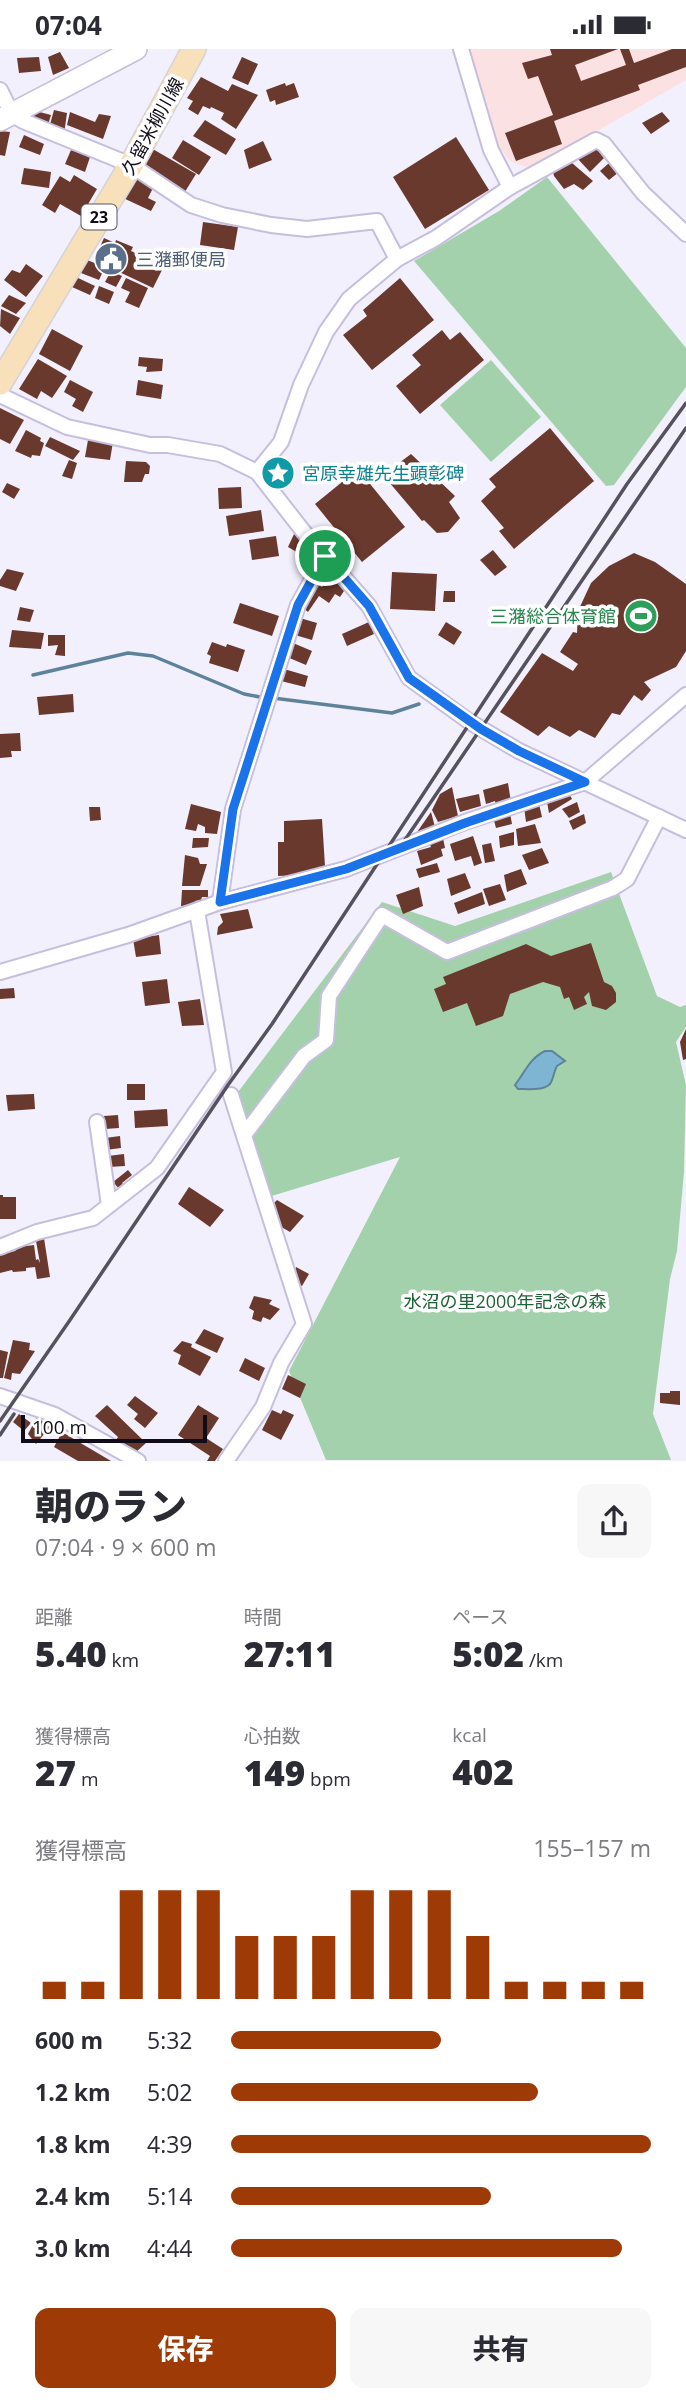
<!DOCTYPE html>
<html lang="ja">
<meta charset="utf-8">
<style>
body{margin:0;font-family:"Open Sans","Noto Sans JP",sans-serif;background:#f7f7f7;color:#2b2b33;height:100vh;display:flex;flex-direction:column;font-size:26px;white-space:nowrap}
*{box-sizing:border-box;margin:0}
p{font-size:23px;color:#7c7c81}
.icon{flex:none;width:38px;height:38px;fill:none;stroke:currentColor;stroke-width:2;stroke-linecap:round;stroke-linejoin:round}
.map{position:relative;height:1412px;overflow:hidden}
.details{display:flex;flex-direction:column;background:#fff;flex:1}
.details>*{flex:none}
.scale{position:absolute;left:21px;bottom:18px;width:186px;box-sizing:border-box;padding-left:7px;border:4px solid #100d18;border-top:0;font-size:19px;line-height:24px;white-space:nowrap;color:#100d18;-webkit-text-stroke:5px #fff;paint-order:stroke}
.pin{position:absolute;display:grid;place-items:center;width:60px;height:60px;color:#fff;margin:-30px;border:4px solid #fff;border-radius:50%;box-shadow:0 2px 7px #0007}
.round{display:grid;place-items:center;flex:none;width:74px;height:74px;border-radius:14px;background:#f7f7f7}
.head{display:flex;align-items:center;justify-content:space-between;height:119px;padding:0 35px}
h1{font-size:38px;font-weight:800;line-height:52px}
.figures{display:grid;grid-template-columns:repeat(3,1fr);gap:10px;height:119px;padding:7px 35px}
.figures div{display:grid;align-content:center}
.figures b{font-size:35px;font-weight:800}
.figures small{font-size:19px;font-weight:400}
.figures p{font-size:19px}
.chart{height:196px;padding:14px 35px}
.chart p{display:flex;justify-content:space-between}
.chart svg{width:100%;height:126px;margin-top:7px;stroke:#9e3a06;stroke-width:6}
.primary-button{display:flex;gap:14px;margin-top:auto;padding:14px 35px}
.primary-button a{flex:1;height:80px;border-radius:14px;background:#9e3a06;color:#fff;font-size:28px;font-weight:800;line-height:80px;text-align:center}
.primary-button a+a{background:#f7f7f7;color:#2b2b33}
ul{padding:0 35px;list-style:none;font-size:23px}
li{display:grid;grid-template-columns:112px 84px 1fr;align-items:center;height:52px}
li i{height:18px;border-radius:9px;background:#9e3a06}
.status{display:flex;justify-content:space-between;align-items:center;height:49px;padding:0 35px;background:#fff;direction:ltr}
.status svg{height:19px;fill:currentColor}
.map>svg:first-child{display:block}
</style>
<div class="status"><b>07:04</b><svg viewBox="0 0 49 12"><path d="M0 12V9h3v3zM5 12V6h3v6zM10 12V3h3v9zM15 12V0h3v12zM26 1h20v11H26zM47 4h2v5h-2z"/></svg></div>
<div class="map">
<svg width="686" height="1412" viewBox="0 0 686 1412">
<rect width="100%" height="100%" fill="#f3f0fd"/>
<polygon fill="#fce1e2" points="469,0 686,0 686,31 531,120 510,112 498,97"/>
<g fill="#a3d1ac">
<polygon points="547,128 686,299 686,338 614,436 606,437 414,212 499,162"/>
<polygon points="491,311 541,368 491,413 440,356"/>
<polygon points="611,823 657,947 680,958 686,956 686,978 676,993 686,1036 684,1123 677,1202 670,1230 653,1365 671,1411 326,1411 289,1322 400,1108 265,1149 235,1047 382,853 455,877"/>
</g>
<path fill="#7eb5d3" stroke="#5d839b" stroke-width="2" d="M 545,1002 L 552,1002 L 565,1012 L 557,1017 C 554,1022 553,1031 550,1035 C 543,1042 527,1040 518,1040 L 515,1036 C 525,1023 530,1009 545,1002 Z"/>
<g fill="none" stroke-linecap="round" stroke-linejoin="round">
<g stroke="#5d839b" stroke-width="3.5">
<polyline points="33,626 128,604 153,607 244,645 265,649"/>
<polyline points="273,649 392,664 419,655"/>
</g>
</g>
<g fill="#69392d">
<polygon points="550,0 618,0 575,16 581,32 626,16 620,0 629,0 634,14 672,0 686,0 686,18 638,36 640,41 554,72 562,95 516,112 505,84 553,66 538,27 528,30 522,14 552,6"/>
<polygon points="60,3 69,19 53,26 48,8"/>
<polygon points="39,8 41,22 19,24 17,9"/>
<polygon points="242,8 258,15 248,36 232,29"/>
<polygon points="201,28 228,42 232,35 258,46 236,80 221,70 224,64 211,58 210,60 203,57 198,66 188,60 193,52 187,49"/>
<polygon points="285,34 286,37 294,34 299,48 276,56 275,51 270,53 266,41"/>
<polygon points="24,59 51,66 47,79 20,69"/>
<polygon points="54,61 67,64 64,85 49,79"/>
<polygon points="70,63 95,73 99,65 111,67 103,90 67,76"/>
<polygon points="662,63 670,72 651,85 642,74"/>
<polygon points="205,71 236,90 226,106 193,87"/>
<polygon points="0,82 10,83 5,107 0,106"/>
<polygon points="24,86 44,95 40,106 19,98"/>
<polygon points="456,88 489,141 425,180 393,128"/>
<polygon points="183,91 211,108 199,126 172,109"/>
<polygon points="263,92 272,111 249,120 244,101"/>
<polygon points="595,98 604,109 590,123 577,109"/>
<polygon points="151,99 196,125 183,146 140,116"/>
<polygon points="71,101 90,108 85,123 65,115"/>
<polygon points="572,114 593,132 583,141 574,135 564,140 554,127 553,123"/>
<polygon points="609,114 619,123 609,131 600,122"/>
<polygon points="24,119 51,123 49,139 21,135"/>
<polygon points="133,124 154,137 148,149 156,153 151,162 121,148"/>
<polygon points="74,126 97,140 81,167 60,155 55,164 42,156 60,127 70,133"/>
<polygon points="203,173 238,178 234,201 200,196"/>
<polygon points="104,189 115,194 116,191 133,198 131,202 164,217 153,239 94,211"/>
<polygon points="87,211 105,218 99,231 81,224"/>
<polygon points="26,215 43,227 26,248 4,231 12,221 20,224"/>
<polygon points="111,222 122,227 116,238 105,233"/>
<polygon points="76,228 95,237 90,246 72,238"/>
<polygon points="126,229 148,239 139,259 125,253 130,243 121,239"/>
<polygon points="400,229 434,271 372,321 343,286 367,267 363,261"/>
<polygon points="99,237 114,243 109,255 95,249"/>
<polygon points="9,246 26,254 16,265 1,257"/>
<polygon points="1,260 20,269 10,285 0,277"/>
<polygon points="52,280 83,297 70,322 39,305"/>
<polygon points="442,281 450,291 460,283 484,311 420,365 396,337 421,316 412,306"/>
<polygon points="139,308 163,310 162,322 146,323 147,318 138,317"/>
<polygon points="38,310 67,327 52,349 41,342 37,350 19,340"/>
<polygon points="70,331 93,343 83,363 72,357 76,350 64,343"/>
<polygon points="138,331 163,336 161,350 136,346"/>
<polygon points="0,359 24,371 10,395 0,390"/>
<polygon points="550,379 594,432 514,500 499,482 504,479 481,452 496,438 489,430"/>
<polygon points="26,381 41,389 40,392 44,394 40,407 32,406 31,409 15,402"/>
<polygon points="50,388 80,402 73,411 45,397"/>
<polygon points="88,391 113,393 110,411 85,408"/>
<polygon points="411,405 455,447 449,453 460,469 448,483 437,484 424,471 422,472 383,426"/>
<polygon points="69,411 77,414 72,430 62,427"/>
<polygon points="126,412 146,413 150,417 149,425 145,425 142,433 124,433"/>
<polygon points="358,420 405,478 362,513 315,455"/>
<polygon points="7,434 20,440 14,450 2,443"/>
<polygon points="241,438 242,459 219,460 218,439"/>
<polygon points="261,461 264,482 229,487 226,467"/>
<polygon points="294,485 307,492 300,505 288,498"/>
<polygon points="276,487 279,507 252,511 249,491"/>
<polygon points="493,501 507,518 495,527 480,511"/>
<polygon points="634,504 655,513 686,535 686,602 676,618 644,633 651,641 642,652 634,646 620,666 612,664 595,689 579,681 570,688 549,677 538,687 500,663 542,604 573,622 578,615 560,603 573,583 577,584 578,562 591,534 609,517"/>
<polygon points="7,520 24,524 16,542 0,537 0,531"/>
<polygon points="392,523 437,525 435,562 390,560"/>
<polygon points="333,526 348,536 340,548 335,545 329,554 319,547 308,563 302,558 317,535 322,538"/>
<polygon points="444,542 455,542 455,553 443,553"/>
<polygon points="240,554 279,567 272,587 233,574"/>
<polygon points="20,558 34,561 30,573 17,571"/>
<polygon points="300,569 317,574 312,591 295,586"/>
<polygon points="369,573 374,585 347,597 342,585"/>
<polygon points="446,573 462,583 454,596 438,586"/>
<polygon points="12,581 44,584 41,600 9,598"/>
<polygon points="48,586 65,586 65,607 55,606 58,596 48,597"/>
<polygon points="212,593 226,598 227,595 245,601 238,623 209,614 211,607 207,605"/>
<polygon points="293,594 312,602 306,616 287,608"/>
<polygon points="284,620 308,627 305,638 281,632"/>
<polygon points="73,645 74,663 39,666 37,648"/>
<polygon points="20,684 21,702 11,702 12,708 0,709 0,685"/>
<polygon points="508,734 511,753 496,756 495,752 486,755 483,741"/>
<polygon points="452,738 458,767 438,773 432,761 440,745"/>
<polygon points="568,743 572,750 549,764 547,753"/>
<polygon points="479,745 481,757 460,763 456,750"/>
<polygon points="577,753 580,763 569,769 562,760"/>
<polygon points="191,755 221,763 217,785 205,784 205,778 198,775 196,782 185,780"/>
<polygon points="539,755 542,768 526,773 524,758"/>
<polygon points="89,758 100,758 101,771 90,772"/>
<polygon points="431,763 435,778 415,786"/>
<polygon points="510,764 512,775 496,779 493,768"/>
<polygon points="584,765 586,774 573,781 569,772"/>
<polygon points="322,770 325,817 301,826 278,827 278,793 284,793 284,772"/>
<polygon points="535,775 541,794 518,797 516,780"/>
<polygon points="514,783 514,796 500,799 499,787"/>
<polygon points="473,787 482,814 474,817 471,807 455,812 450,795"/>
<polygon points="193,789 209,789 208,798 192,799"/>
<polygon points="443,789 445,799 441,800 443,807 421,816 417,802 431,798 429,793"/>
<polygon points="491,794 495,812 485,814 482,796"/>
<polygon points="542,799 549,814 529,821 522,806"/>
<polygon points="185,806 198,809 200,815 207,815 200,837 182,837"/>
<polygon points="437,814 440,823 419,829 416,820"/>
<polygon points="521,820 527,835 507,843 504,826"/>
<polygon points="465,824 471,839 451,847 447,830"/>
<polygon points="500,835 506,851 489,857 483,840"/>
<polygon points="419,838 423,857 403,865 396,846"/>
<polygon points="182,841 208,841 208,848 202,848 201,851 195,852 195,856 181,857"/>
<polygon points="482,843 485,855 458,865 454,854"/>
<polygon points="248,860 253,879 217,886 218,878 223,873 220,865"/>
<polygon points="159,886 161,905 136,908 133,890"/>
<polygon points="591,894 604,933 612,937 616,944 616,953 606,961 592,957 589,943 584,948 587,955 574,961 569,948 564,950 560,938 543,933 510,945 503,967 476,977 467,954 443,963 434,940 446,935 443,928 526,895 551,907"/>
<polygon points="167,930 170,954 145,957 142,933"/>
<polygon points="14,939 15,949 0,950 0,940"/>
<polygon points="200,950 204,976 182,977 178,953"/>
<polygon points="686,980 686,1010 683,1011 680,993"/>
<rect x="127" y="1035" width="18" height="16"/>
<polygon points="34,1045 35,1060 8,1062 6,1046"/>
<polygon points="167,1060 168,1077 135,1079 134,1062"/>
<polygon points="118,1066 119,1079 105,1080 104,1067"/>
<polygon points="120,1087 121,1099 106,1101 105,1089"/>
<polygon points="124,1105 125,1117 109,1118 108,1107"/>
<polygon points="128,1121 132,1126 122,1134 126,1138 121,1142 113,1133"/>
<polygon points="189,1138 224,1161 210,1178 178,1155"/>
<polygon points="0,1146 3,1146 3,1148 16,1148 16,1170 0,1170"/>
<polygon points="277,1151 304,1167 290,1183 271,1172 269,1159"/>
<polygon points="44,1189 50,1228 37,1230 35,1218 26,1219 26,1222 13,1223 12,1221 0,1224 0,1206 15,1202 19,1198 34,1196 36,1211 38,1210 40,1214 36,1192"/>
<polygon points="296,1218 309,1225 302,1237 291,1231"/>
<polygon points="254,1247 272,1251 269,1255 280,1260 270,1271 263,1268 261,1273 252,1270 254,1262 249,1259"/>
<polygon points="204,1280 224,1289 217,1304 195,1294"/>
<polygon points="13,1291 30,1294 29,1301 35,1302 20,1325 12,1324 11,1331 4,1329"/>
<polygon points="182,1292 192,1295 191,1298 211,1308 200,1327 178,1315 181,1306 173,1302"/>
<polygon points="0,1301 8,1303 3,1329 0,1329"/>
<polygon points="245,1309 265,1319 259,1332 239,1322"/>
<polygon points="288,1326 306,1335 300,1349 282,1340"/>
<polygon points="670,1342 680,1342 680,1356 660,1354 660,1344 670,1344"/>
<polygon points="135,1347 158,1364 145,1379 134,1370 138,1365 127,1356"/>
<polygon points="107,1356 146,1394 135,1404 126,1397 123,1397 116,1391 118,1388 95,1367"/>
<polygon points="198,1356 219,1369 206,1389 223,1400 215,1412 207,1412 210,1407 178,1386"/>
<polygon points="272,1361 281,1365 283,1361 294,1366 281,1391 262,1381"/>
<polygon points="19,1365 31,1374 24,1382 13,1373"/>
<polygon points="37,1368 50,1378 36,1395 28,1385"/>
<polygon points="62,1383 111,1412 78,1412 54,1398"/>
</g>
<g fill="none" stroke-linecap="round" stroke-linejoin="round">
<defs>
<g id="minor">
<polyline points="461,0 491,101 510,138"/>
<polyline points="0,41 12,65 23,72 131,116 191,156 222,166 271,176 307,180 377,172 397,210 436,189 510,138 596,91 604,95 643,144 686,185"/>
<polyline points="0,346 67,378 150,396 168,396 220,405 257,423 303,482 369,557 409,629 470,673 519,702 686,781"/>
<polyline points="257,423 281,393 301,336 326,283 349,250 397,210"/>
<polyline points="220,853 233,760 298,556 325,507"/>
<polyline points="0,923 128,886 220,853 346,820 465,773 585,733 686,646"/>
<polyline points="97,1073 109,1156"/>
<polyline points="244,1086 304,1007 326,991 329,947 382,866 447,903 613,839 627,830 659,768"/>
<polyline points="0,1198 37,1183 93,1169 157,1119 224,1023 197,862"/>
<polyline points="0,1347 55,1366 138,1412"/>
<polyline points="226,1412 263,1358 281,1314 304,1275 231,1046"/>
</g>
<polyline id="secondary" points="0,71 136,0"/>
<polyline id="primary" points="0,334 131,116 194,0"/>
</defs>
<use href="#minor" stroke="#c6bede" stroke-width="18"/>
<use href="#secondary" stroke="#c6bede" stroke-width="24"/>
<use href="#primary" stroke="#d4d3d5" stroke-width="26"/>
<use href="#minor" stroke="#fff" stroke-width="14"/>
<use href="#secondary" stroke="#fff" stroke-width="21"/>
<use href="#primary" stroke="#f8e0bb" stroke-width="23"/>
<g stroke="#55525e" stroke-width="3.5">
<polyline points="394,807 686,379"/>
<polyline points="0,1372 70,1271 228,1036 272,975 627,435 686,354"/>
<polyline points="0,1386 14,1365"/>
</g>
</g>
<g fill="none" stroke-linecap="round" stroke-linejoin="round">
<defs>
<polygon id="route" points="325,507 369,557 409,629 481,680 519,702 585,733 465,774 346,820 220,853 233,760 298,556"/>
</defs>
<use href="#route" stroke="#fff" stroke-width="14"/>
<use href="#route" stroke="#1a73e8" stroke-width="9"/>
</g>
<defs>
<symbol id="civic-disc" viewBox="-11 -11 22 22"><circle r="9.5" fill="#5c6f8a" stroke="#fff"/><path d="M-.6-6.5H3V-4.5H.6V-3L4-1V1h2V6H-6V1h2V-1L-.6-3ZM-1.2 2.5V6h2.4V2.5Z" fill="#fff"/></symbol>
<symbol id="sight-disc" viewBox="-11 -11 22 22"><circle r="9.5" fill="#0f9aa8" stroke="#fff"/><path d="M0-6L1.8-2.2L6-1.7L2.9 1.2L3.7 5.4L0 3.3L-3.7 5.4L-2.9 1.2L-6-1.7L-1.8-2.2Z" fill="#fff"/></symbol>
<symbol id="stadium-disc" viewBox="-11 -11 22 22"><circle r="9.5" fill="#2e9e5b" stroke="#fff"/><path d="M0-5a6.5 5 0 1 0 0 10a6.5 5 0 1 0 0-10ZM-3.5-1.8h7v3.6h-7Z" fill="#fff"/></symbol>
</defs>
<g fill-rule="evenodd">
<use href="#civic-disc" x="92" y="191" width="38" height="38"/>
<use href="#sight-disc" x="259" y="405" width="38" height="38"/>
<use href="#stadium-disc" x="622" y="548" width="38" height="38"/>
</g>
<g text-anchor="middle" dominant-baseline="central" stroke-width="7" stroke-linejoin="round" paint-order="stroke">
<rect fill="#fff" stroke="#58565d" stroke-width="2" x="81.5" y="155.5" width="35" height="25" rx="5"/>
<g font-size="16" font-weight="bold" fill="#100d18">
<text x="99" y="168">23</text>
</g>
<g font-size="18" fill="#100d18" stroke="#fff">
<text transform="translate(152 77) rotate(-61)">久留米柳川線</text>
</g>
<g font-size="18" fill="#4e5e75" stroke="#fff" text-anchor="start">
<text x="136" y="210">三潴郵便局</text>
</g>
<g font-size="18" fill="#0d838f" stroke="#fff" text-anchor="start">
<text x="302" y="424">宮原幸雄先生顕彰碑</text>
</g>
<g font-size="18" fill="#27864d" stroke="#fff" text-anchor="end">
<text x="616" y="567">三潴総合体育館</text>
</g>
<g font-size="18" fill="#1e6335" stroke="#fff">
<text x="505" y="1252">水沼の里2000年記念の森</text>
</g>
</g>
</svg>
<div class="scale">100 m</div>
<div class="pin" style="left:325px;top:507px;background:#1e9e55"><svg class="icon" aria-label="arrive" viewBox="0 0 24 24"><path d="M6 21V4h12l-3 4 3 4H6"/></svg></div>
</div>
<section class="details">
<div class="head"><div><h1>朝のラン</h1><p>07:04 · 9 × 600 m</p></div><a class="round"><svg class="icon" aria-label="share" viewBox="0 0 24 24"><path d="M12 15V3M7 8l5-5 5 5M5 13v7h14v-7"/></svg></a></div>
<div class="figures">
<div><p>距離</p><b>5.40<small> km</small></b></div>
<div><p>時間</p><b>27:11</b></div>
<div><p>ペース</p><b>5:02<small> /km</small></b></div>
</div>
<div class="figures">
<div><p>獲得標高</p><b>27<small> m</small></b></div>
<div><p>心拍数</p><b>149<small> bpm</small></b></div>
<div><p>kcal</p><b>402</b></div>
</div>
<div class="chart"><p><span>獲得標高</span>155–157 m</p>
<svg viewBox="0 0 160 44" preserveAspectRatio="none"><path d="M5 44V38M15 44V38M25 44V6M35 44V6M45 44V6M55 44V22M65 44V22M75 44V22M85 44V6M95 44V6M105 44V6M115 44V22M125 44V38M135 44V38M145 44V38M155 44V38"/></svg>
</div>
<ul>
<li><b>600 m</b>5:32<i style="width:50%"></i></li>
<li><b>1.2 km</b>5:02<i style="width:73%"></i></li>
<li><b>1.8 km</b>4:39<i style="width:100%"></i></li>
<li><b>2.4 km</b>5:14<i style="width:62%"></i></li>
<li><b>3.0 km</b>4:44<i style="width:93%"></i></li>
</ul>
<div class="primary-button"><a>保存</a><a>共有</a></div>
</section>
